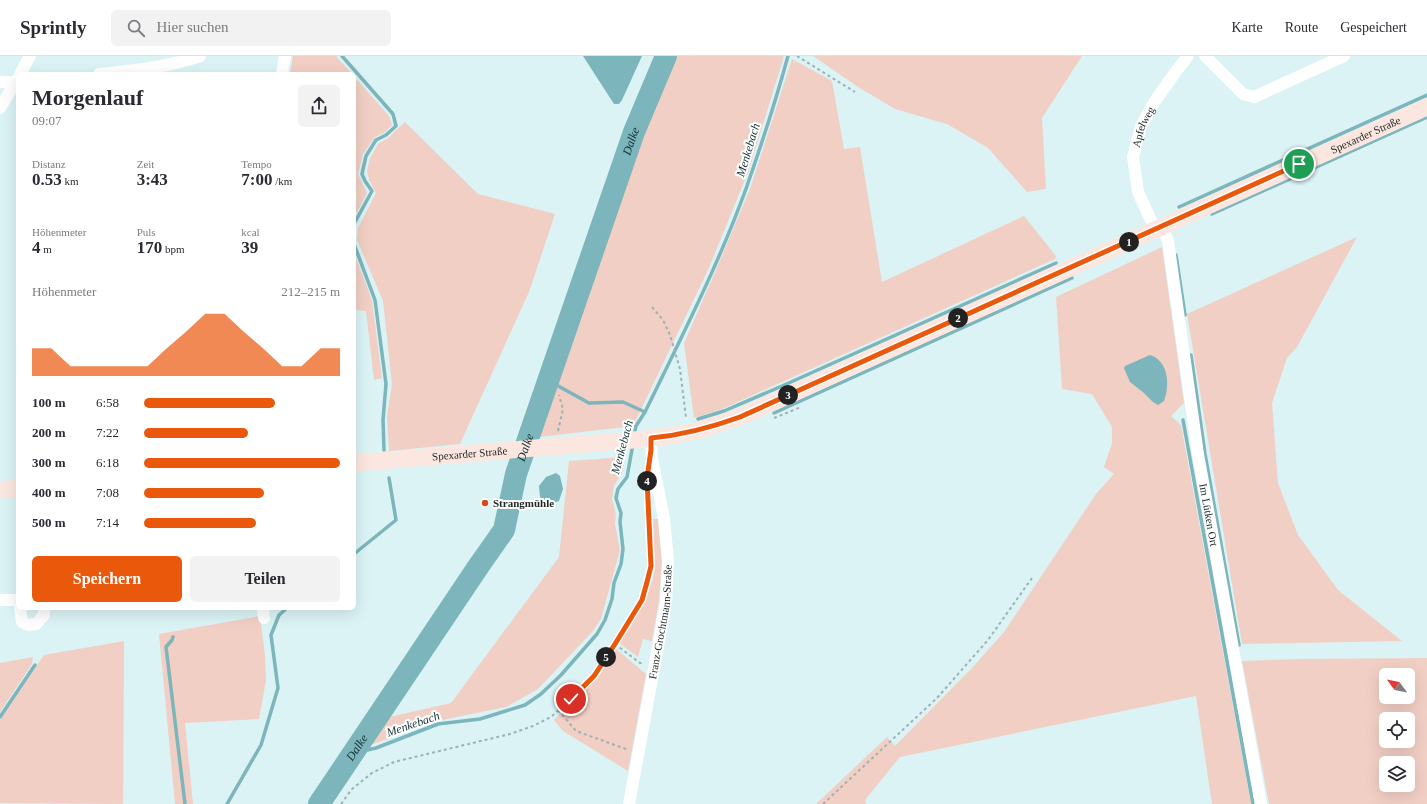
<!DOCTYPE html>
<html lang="de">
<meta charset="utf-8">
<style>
body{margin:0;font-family:"Times New Roman",serif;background:#f2f2f3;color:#2b2b33;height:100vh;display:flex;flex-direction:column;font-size:15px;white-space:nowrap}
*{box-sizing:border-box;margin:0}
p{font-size:13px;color:#7c7c81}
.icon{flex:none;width:22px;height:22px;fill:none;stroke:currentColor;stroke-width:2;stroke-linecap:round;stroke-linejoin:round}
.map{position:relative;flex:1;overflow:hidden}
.sheet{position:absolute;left:16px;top:16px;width:340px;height:538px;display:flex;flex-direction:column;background:#fff;border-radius:6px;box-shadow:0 4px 16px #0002}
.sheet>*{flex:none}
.needle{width:26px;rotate:302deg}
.controls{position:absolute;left:1379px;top:612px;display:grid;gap:8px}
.controls a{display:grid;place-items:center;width:36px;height:36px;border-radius:6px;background:#fff;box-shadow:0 4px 16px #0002;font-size:20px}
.pin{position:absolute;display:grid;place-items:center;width:34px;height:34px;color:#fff;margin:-17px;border:2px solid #fff;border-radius:50%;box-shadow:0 1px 4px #0007}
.km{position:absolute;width:20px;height:20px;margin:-10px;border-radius:50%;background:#222;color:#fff;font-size:11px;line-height:20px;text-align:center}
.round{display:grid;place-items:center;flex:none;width:42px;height:42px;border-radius:6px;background:#f2f2f3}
.overview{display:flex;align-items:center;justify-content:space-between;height:68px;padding:0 16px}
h1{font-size:22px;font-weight:600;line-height:30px}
.metrics{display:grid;grid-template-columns:repeat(3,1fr);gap:6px;height:68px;padding:4px 16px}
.metrics div{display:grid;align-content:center}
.metrics b{font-size:17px;font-weight:600}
.metrics small{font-size:11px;font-weight:400}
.metrics p{font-size:11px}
.chart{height:112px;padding:8px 16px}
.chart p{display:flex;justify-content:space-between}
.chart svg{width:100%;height:72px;margin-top:4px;fill:#ea580c;opacity:.7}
.primary-button{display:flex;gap:8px;margin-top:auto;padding:8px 16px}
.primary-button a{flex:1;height:46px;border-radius:6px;background:#ea580c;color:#fff;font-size:16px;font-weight:600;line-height:46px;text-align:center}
.primary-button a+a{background:#f2f2f3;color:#2b2b33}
ul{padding:0 16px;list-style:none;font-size:13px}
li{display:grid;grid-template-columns:64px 48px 1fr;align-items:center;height:30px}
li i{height:10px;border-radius:5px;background:#ea580c}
header{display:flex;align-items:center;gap:24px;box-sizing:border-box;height:56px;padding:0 20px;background:#fff;border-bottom:1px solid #e1e1e2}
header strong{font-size:19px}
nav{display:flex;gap:22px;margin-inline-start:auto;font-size:14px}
.search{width:280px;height:36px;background:#f2f2f3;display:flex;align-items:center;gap:10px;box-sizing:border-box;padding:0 14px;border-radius:6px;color:#7c7c81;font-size:15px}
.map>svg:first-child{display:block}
</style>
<header>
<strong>Sprintly</strong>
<div class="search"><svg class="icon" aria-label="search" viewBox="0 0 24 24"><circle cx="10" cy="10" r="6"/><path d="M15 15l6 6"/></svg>Hier suchen</div>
<nav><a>Karte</a><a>Route</a><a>Gespeichert</a></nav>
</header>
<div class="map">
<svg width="1427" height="748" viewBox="0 0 1427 748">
<rect width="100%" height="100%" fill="#dbf3f5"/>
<g fill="#f1cfc4" fill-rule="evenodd">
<polygon points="293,0 336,0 352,18 290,18"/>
<polygon points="672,0 784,0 749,114 708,214 633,370 539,381 641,75"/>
<polygon points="813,0 1082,0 1042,62 1046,133 1027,136 988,92 947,68 895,53 858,31"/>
<polygon points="792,3 832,25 844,93 860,91 882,226 1024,160 1056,200 1055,203 722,353 694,362 684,287 716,214 750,133"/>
<polygon points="354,20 389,60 392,69 385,76 375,81 363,98 358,118 367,137 354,162"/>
<polygon points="405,66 478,138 555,158 529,236 460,388 389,395 387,360 392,328 383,245 357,184 358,172 376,137 369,124 367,115 370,102 378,88 388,82"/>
<polygon points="1357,181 1297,291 1287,302 1272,347 1278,427 1298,479 1338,534 1402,585 1242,588 1187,258"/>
<polygon points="1162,191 1184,347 1171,360 1181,369 1251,748 1212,748 1196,640 900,701 865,744 866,748 816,748 887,681 895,690 972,612 1004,576 1096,438 1114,418 1104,411 1112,387 1112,371 1092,338 1062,333 1056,241"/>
<polygon points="354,197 372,244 382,322 374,324 366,255 354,254"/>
<polygon points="625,401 622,417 614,430 612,443 616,458 615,468 620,494 601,563 593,575 538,633 506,651 437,665 365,691 380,663 451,647 559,501 569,405"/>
<path d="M 651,463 L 658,463 L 662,507 L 659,544 L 652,585 L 643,583 L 638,601 L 619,587 C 632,565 654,535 655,509 C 655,494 652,478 651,463 Z"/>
<polygon points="260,560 265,599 266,624 259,663 185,667 193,748 175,748 159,578"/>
<polygon points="124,585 123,748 0,747 0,664 44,599"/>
<polygon points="616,593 646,618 628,715 563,675 554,664 596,622"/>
<polygon points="33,601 32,608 0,656 0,607"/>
<path d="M 1427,602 L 1427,748 L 1269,748 L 1242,605 L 1301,603 ZM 1386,619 L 1408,619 L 1408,641 L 1386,641 ZM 1386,663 L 1408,663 L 1408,685 L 1386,685 ZM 1386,707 L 1408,707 L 1408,729 L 1386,729 Z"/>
</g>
<g fill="#7cb5bb">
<polygon points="583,0 642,0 622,44 619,48 614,48"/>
<path d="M 1150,299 C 1169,305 1170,330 1164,345 L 1158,349 L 1153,346 L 1144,337 L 1130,326 L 1124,312 L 1125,310 Z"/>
<polygon points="556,417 560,420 563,433 559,445 554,447 544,445 540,441 539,430 546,421"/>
</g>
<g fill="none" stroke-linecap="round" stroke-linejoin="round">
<g stroke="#7cb5bb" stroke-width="3.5">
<polyline points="342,0 393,58 396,70 386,79 376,84 366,100 362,118 365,125 372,135 354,168"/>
<polyline points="1179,151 1427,39"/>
<polyline points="1212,158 1427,61"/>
<polyline points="354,188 375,244 386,328 383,364 384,394"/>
<polyline points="1176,199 1185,259"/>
<polyline points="1191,299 1205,398 1239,589"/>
<polyline points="549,325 589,347 623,346 645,356"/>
<polyline points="774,357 1072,222"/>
<polyline points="698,363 724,355 782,330 1056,207"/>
<polyline points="1183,364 1253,748"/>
<path d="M 634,380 L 636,370 L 645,356 C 681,282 719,208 747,130 C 762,87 776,44 788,0"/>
<polyline points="354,498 396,464 389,422"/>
<polyline points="173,581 172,584 166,591 185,748"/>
<polyline points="0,661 35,609"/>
<polyline points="354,697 376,692 438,668 480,663 525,649 541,638 561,619 597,578 605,564 612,543 614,527 621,508 623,493 620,466 621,457 616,442 618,433 627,421 633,388"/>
<polyline points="227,748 261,689 278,632 271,579 279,559 287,552"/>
</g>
<path stroke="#7cb5bb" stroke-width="22" id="s1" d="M 319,748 L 478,511 L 504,474 L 516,418 L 634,76 L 666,0"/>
<g stroke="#9eb1b3" stroke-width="2" stroke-dasharray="3 3" stroke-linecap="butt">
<polyline points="797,0 855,36"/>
<polyline points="652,251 663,264 670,279 680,313 686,362"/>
<polyline points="774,362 801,351"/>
<polyline points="558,375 563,353 559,339"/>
<polyline points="615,588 640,607 643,607"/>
<polyline points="558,654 576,675 626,693"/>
<polyline points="341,748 352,733 372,717 394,706 510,678 533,670 551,661 571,643 593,620 642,543 651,510 648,449"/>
<polyline points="823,748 937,642 988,584 1032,522"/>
</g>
<g stroke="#fff" stroke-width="12">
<polyline points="1205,0 1243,38 1254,41 1344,0"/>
<polyline points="20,18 30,0"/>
<path d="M 99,18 C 133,15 168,11 200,0"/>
<polyline points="282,18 285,0"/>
<polyline points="0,26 18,26"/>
<polyline points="0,52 18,22"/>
<path id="s2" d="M 1162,170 L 1168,185 L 1198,398 L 1261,748"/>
<path id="s3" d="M 1155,173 L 1138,136 L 1133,101 L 1141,70 L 1155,45 L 1177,14 L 1188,0"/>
<polyline points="0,544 18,544"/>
<polyline points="20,552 22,566 28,569 36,568 44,559 44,552"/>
<polyline points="263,552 264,562"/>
<path id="s4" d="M 629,748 L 666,547 L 668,505 L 664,462 L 652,403 L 651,382"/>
</g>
<g stroke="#fce7e0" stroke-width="17">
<path id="s5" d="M 354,407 L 645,383 L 676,379 L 697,375 L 740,361 L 1427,51"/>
<polyline points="0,434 18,432"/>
</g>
</g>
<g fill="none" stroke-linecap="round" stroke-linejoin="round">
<defs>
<path id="route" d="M 571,643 L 594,620 L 615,588 L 642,544 L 647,526 L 651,510 L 647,422 L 651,394 L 651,382 C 683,379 710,372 740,361 L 1299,108"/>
</defs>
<use href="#route" stroke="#fff" stroke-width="8"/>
<use href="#route" stroke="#ea580c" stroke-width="5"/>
</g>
<circle fill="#d34d16" stroke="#fff" stroke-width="1.5" cx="485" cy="447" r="4"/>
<g text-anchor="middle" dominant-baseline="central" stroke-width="4" stroke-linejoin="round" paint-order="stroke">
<g font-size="11" fill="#1c2526" stroke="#fff">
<text stroke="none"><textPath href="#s3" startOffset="108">Apfelweg</textPath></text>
<text stroke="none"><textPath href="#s5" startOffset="1076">Spexarder Straße</textPath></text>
<text stroke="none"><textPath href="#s5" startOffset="116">Spexarder Straße</textPath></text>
<text stroke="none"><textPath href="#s2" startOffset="293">Im Lütken Ort</textPath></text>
<text stroke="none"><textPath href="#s4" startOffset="185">Franz-Grochtmann-Straße</textPath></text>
</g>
<g font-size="11" font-weight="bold" fill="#1c2526" stroke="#fff" text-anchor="start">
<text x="493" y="447">Strangmühle</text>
</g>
<g font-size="12" font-style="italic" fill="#133134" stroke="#fff">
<text stroke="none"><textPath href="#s1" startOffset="740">Dalke</textPath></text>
<text transform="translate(748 94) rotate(-73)">Menkebach</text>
<text stroke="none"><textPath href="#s1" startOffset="416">Dalke</textPath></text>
<text transform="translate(622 391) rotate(-75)">Menkebach</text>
<text transform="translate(413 668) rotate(-19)">Menkebach</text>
<text stroke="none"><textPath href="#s1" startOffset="68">Dalke</textPath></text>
</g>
</g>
</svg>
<div class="controls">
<a><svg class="needle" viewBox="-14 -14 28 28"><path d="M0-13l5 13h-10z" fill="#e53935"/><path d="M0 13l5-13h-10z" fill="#7c7c81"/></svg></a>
<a><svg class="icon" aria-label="locate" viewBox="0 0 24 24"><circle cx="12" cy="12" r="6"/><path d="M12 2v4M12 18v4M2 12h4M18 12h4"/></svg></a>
<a><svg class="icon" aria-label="layers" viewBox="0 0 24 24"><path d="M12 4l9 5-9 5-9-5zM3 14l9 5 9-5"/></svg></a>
</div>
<div class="pin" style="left:1299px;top:108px;background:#1e9e55"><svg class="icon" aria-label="arrive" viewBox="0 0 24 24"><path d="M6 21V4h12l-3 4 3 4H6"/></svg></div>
<div class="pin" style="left:571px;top:643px;background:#d93025"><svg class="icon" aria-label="check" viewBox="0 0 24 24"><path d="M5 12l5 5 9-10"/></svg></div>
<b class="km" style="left:1129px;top:186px">1</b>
<b class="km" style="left:958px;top:262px">2</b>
<b class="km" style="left:788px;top:339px">3</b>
<b class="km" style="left:647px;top:425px">4</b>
<b class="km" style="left:606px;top:601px">5</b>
<section class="sheet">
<div class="overview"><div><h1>Morgenlauf</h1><p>09:07</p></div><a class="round"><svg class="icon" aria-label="share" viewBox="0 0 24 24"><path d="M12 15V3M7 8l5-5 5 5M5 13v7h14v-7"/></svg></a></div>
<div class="metrics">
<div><p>Distanz</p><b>0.53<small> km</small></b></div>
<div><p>Zeit</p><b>3:43</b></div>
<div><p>Tempo</p><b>7:00<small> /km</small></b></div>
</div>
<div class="metrics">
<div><p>Höhenmeter</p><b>4<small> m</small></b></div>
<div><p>Puls</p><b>170<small> bpm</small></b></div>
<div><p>kcal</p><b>39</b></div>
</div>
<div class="chart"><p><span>Höhenmeter</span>212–215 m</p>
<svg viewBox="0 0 160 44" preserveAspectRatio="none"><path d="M0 44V27L10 27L20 38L30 38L40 38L50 38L60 38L70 27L80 17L90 6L100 6L110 17L120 27L130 38L140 38L150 27L160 27V44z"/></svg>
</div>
<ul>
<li><b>100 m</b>6:58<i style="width:67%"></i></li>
<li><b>200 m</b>7:22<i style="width:53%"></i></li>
<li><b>300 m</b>6:18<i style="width:100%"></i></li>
<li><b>400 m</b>7:08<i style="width:61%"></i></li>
<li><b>500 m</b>7:14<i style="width:57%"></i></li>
</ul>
<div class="primary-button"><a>Speichern</a><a>Teilen</a></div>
</section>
</div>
